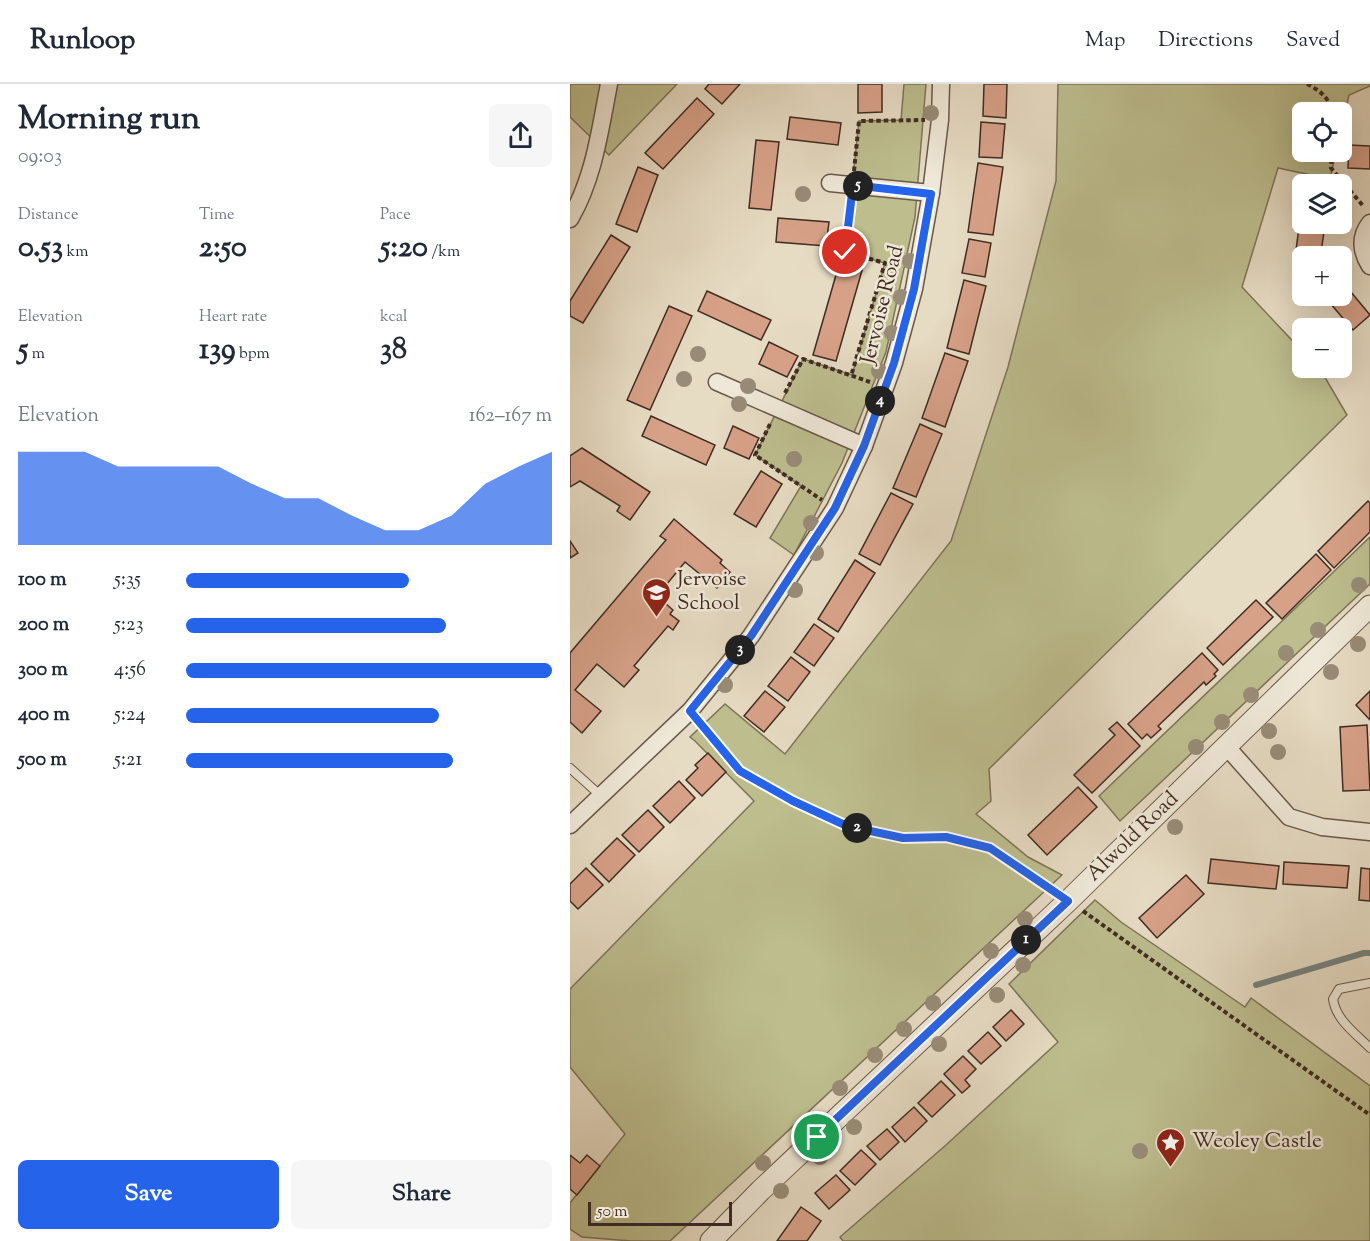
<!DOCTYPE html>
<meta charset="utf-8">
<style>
body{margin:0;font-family:"Sorts Mill Goudy",serif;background:#f6f6f7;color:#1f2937;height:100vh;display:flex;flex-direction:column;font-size:22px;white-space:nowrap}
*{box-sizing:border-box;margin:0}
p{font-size:20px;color:#747a83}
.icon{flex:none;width:33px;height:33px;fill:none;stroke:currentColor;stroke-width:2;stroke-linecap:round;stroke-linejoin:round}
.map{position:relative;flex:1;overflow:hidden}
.side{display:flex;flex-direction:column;background:#fff;width:570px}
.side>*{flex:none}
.fabs{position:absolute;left:722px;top:18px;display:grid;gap:12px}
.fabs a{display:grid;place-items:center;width:60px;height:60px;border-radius:9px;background:#fff;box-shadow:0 6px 24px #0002;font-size:30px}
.scale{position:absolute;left:18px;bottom:15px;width:144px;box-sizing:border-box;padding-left:6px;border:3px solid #402c22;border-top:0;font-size:16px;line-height:21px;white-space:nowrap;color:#402c22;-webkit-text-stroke:4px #efe8d8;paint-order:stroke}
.pin{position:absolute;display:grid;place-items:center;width:51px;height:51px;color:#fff;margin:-26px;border:3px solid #fff;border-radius:50%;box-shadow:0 2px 6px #0007}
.km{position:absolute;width:30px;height:30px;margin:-15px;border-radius:50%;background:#222;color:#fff;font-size:16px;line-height:30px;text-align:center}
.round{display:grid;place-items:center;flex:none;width:63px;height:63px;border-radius:9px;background:#f6f6f7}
.overview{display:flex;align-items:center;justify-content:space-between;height:102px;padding:0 18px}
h1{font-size:33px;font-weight:700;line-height:45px}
.stats{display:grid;grid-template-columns:repeat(3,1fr);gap:9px;height:102px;padding:6px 18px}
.stats div{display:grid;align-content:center}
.stats b{font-size:30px;font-weight:700}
.stats small{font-size:16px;font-weight:400}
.stats p{font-size:16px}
.chart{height:168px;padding:12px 18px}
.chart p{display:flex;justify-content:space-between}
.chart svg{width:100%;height:108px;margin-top:6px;fill:#2563eb;opacity:.7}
.cta{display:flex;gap:12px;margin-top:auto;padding:12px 18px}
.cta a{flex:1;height:69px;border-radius:9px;background:#2563eb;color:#fff;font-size:24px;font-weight:700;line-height:69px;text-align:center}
.cta a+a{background:#f6f6f7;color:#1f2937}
ul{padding:0 18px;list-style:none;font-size:20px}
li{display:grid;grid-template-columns:96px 72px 1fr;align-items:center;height:45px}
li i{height:15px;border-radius:8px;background:#2563eb}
header{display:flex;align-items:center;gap:36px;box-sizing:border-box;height:84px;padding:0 30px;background:#fff;border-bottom:2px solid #e0e1e3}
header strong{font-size:28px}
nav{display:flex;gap:33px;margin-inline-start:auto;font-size:21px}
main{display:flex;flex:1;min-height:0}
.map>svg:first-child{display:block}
</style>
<header>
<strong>Runloop</strong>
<nav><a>Map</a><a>Directions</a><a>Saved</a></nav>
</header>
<main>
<section class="side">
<div class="overview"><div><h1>Morning run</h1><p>09:03</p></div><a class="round"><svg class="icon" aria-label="share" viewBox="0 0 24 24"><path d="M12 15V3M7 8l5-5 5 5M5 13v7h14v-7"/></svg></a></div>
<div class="stats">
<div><p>Distance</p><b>0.53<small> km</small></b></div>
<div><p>Time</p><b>2:50</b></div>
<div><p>Pace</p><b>5:20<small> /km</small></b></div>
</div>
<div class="stats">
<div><p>Elevation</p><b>5<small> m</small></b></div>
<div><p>Heart rate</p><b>139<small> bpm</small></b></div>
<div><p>kcal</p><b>38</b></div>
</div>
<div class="chart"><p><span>Elevation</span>162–167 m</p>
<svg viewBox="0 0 160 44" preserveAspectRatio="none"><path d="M0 44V6L10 6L20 6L30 12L40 12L50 12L60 12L70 19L80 25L90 25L100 32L110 38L120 38L130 32L140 19L150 12L160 6V44z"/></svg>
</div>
<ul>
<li><b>100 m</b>5:35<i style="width:61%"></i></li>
<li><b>200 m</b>5:23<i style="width:71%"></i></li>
<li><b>300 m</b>4:56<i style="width:100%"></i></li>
<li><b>400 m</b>5:24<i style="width:69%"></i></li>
<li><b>500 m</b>5:21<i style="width:73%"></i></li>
</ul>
<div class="cta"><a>Save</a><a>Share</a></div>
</section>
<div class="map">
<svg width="800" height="1157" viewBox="0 0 800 1157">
<rect width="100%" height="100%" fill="#e6dbc3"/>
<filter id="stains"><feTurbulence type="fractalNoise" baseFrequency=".00333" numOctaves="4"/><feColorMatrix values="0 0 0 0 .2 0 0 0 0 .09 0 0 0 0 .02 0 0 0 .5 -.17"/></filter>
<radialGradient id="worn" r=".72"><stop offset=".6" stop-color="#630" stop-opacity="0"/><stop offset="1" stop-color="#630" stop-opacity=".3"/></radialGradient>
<g fill="#bdbd8e" stroke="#7e7458" stroke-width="1.5">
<polygon points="0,0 107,0 39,71 0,33"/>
<polygon points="334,0 356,0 345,133 316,268 272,379 224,471 200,454 231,402 185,371 233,275 282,291 315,179 275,168 289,37 331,36"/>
<polygon points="488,0 800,0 800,2 779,11 771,45 771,28 732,28 732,68 766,68 760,95 708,84 672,203 732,267 732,284 747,284 753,290 777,331 419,685 421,717 406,730 458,773 492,791 100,1157 61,1157 12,1153 0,1145 0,1119 55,1050 0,983 0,905 184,717 125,657 120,653 155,620 215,670 381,457 438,283 486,97"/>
<polygon points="800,453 800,500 550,737 529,712"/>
<polygon points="525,816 551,838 675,923 681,914 800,1002 800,1157 273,1157 270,1153 376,1061 488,958 439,900"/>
</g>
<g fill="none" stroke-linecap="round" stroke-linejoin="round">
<polyline stroke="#75817e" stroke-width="6" points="686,901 794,869 800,869"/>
</g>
<g fill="#d7a188" stroke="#402c22" stroke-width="1.5">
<polygon points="139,0 170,0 152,20 135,5"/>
<polygon points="288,0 312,0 312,28 288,29"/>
<polygon points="414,0 437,0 436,34 413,32"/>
<polygon points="127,14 144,30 93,85 75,69"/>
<polygon points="220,33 271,39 268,61 217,55"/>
<polygon points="411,38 435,40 432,74 409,73"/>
<polygon points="186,56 209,58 201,126 179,124"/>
<polygon points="779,61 800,62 800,85 778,84"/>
<polygon points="408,79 433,83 423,151 398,148"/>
<polygon points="68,83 88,91 67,148 46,140"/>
<polygon points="735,95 760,98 760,100 734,100"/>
<polygon points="732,121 732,140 755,140 751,169 726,166"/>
<polygon points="208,134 259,138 256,162 206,158"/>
<polygon points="41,151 60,163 13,239 0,232 0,217"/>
<polygon points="399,155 421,159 415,193 392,189"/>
<polygon points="270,177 293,183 266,277 243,271"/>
<polygon points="394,196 416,202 399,270 377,264"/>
<polygon points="771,196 800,231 783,246 754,212 771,212"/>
<polygon points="137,207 201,236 191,256 128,227"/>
<polygon points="99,222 122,232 80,326 57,316"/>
<polygon points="199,258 228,272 217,293 189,280"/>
<polygon points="375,269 398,277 375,343 352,334"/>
<polygon points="81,332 145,361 136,381 72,352"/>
<polygon points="350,340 372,350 346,413 323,404"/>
<polygon points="163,342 189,354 179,375 154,364"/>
<polygon points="12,364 80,408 60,436 47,427 50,422 10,397 0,403 0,372"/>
<polygon points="191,387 212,400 186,443 164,430"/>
<polygon points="321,409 343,420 310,481 289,470"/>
<polygon points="798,417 800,419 800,448 764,484 748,467"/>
<polygon points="104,435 152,476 150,479 160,488 147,504 115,478 87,512 103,526 100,530 109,537 103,546 98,542 64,582 69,586 54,603 27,580 5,606 31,627 12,649 0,638 0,569 96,456 90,452"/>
<polygon points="0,457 8,469 0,474"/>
<polygon points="746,470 761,486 712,535 696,519"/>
<polygon points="285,476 305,489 268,548 248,535"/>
<polygon points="686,516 703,533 653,581 637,564"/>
<polygon points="244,540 264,554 244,582 224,568"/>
<polygon points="632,569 648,586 644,590 646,592 636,601 634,598 588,642 591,645 581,654 577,650 572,655 558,640"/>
<polygon points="221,573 240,588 218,617 198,602"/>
<polygon points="195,607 215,623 194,648 174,632"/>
<polygon points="800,607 800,636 786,621"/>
<polygon points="547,638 570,662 522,709 504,691 545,651 539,645"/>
<polygon points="797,641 800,706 773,707 770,643"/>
<polygon points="138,669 156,688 132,712 116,696 128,684 125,681"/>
<polygon points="109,697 125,714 100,739 83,722"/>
<polygon points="508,703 527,723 477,771 458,751"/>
<polygon points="78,726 94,743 69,768 52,751"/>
<polygon points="47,754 65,771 39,798 21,780"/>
<polygon points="641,775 709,782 706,805 638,799"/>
<polygon points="714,778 779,782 777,804 713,800"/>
<polygon points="16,784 33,801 8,825 0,817 0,800"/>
<polygon points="791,784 800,785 800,817 789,816"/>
<polygon points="616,791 634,810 587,854 569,834"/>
<polygon points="441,926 454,940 436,957 423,943"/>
<polygon points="418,948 431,962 411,980 398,967"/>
<polygon points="393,972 406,985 395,996 400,1002 392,1009 374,990"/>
<polygon points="371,997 385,1011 362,1033 348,1019"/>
<polygon points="344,1023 357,1037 335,1058 322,1043"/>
<polygon points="317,1045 329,1058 310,1076 297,1062"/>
<polygon points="291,1066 306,1080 285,1101 270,1087"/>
<polygon points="0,1071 10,1079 17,1071 30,1082 7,1111 0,1105"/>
<polygon points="266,1091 280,1106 259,1125 245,1109"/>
<polygon points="231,1123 251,1137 237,1157 207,1157"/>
</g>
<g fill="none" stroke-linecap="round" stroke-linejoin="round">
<defs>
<g id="service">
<polyline points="0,684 31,712"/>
<path d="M 800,899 L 769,905 L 763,915 C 766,936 785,949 800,964"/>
</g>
<g id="minor">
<polyline points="260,99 361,109"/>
<path d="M 0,135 C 24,94 30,46 39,0"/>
<path d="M 800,139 C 789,153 791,168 800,182"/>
<polyline points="147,298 294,362"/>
<polyline points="656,662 719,733 752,743 800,748"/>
<polyline points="0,741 120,627 181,552 265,424 294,362 324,279 344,205 361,109 370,36 371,0"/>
</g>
<polyline id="tertiary" points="141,1157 191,1106 498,817 800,522"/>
</defs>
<use href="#service" stroke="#6a584a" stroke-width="10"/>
<use href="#minor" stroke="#6a584a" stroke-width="19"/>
<use href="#tertiary" stroke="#6a584a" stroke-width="23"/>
<g stroke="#402c22" stroke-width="4" stroke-dasharray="4.5 3" stroke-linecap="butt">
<path d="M 737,0 C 749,6 760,14 762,28"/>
<polyline points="762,68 761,84 794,123"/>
<polyline points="284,87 289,37 355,36"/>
<polyline points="281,118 275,168 315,179 281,292"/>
<polyline points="215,309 233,275 300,298"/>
<polyline points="200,340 185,371 252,416"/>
<polyline points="130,639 170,686 223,718 277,742 333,754 376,753 421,764 482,806"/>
<polyline points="513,827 800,1031"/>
</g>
<use href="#service" stroke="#efe8d8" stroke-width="8"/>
<use href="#minor" stroke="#efe8d8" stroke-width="16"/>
<use href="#tertiary" stroke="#efe8d8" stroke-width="21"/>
</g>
<g fill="#988b77">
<circle cx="361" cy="29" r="8"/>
<circle cx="233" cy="110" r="8"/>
<circle cx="340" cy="177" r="8"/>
<circle cx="331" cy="213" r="8"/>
<circle cx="322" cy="249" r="8"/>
<circle cx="128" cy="270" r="8"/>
<circle cx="309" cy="287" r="8"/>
<circle cx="114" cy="295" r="8"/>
<circle cx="178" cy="302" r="8"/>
<circle cx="169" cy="320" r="8"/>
<circle cx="224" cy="375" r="8"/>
<circle cx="241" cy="439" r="8"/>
<circle cx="246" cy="469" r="8"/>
<circle cx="789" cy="501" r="8"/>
<circle cx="225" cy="506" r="8"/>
<circle cx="748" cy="546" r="8"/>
<circle cx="788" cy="560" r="8"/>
<circle cx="716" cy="569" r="8"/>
<circle cx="761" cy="588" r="8"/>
<circle cx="155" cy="601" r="8"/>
<circle cx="681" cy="611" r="8"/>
<circle cx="652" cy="638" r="8"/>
<circle cx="699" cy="647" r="8"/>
<circle cx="626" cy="663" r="8"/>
<circle cx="708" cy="668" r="8"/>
<circle cx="605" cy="743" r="8"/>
<circle cx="455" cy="835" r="8"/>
<circle cx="421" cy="867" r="8"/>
<circle cx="453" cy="881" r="8"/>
<circle cx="427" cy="911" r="8"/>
<circle cx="363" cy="919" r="8"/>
<circle cx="334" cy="945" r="8"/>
<circle cx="369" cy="960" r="8"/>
<circle cx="305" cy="971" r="8"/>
<circle cx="270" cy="1004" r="8"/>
<circle cx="284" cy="1043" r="8"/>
<circle cx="570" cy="1067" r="8"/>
<circle cx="250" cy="1073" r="8"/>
<circle cx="193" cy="1079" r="8"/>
<circle cx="211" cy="1107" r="8"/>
</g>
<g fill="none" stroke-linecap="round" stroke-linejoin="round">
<defs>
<polyline id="route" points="247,1053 498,817 420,764 376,753 333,754 277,742 223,717 170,687 120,627 181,552 265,424 294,362 324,279 344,205 361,110 283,101 275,168"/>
</defs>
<use href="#route" stroke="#fff" stroke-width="12"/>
<use href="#route" stroke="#2563eb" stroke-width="8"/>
</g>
<defs>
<symbol id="school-pin" viewBox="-11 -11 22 30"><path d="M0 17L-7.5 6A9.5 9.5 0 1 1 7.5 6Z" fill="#8f2418" stroke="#efe8d8"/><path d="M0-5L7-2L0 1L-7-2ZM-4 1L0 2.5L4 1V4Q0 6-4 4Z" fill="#fff"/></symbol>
<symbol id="sight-pin" viewBox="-11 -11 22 30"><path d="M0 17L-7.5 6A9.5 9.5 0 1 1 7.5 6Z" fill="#8f2418" stroke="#efe8d8"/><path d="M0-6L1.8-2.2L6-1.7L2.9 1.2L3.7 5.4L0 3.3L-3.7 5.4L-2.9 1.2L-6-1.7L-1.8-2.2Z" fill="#fff"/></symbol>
</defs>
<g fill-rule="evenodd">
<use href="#school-pin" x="70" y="492" width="33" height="45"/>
<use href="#sight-pin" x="584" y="1042" width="33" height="45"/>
</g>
<g text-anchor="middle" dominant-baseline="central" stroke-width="5" stroke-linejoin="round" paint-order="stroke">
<g font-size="21" fill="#402c22" stroke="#efe8d8">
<text transform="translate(313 221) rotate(-76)">Jervoise Road</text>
<text transform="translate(563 753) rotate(-44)">Alwold Road</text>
</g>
<g font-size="21" fill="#402c22" stroke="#efe8d8" text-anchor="start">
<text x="107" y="496">Jervoise<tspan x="107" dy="24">School</tspan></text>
<text x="622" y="1058">Weoley Castle</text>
</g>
</g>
<rect width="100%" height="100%" filter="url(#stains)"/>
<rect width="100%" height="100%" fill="url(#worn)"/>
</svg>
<div class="fabs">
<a><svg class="icon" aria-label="locate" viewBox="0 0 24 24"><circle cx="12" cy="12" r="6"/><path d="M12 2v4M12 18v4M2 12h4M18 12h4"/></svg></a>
<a><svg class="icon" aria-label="layers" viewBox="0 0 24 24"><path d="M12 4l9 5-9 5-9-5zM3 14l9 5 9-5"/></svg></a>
<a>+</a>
<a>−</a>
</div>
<div class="scale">50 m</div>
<div class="pin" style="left:247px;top:1053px;background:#1e9e55"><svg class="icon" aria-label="arrive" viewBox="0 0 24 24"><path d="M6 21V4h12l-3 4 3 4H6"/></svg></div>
<div class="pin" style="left:275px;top:168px;background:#d93025"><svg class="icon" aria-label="check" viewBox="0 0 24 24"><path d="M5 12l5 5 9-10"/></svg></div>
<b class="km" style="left:456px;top:856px">1</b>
<b class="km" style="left:287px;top:744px">2</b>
<b class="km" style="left:170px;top:566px">3</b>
<b class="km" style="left:310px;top:317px">4</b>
<b class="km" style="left:288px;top:102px">5</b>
</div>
</main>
